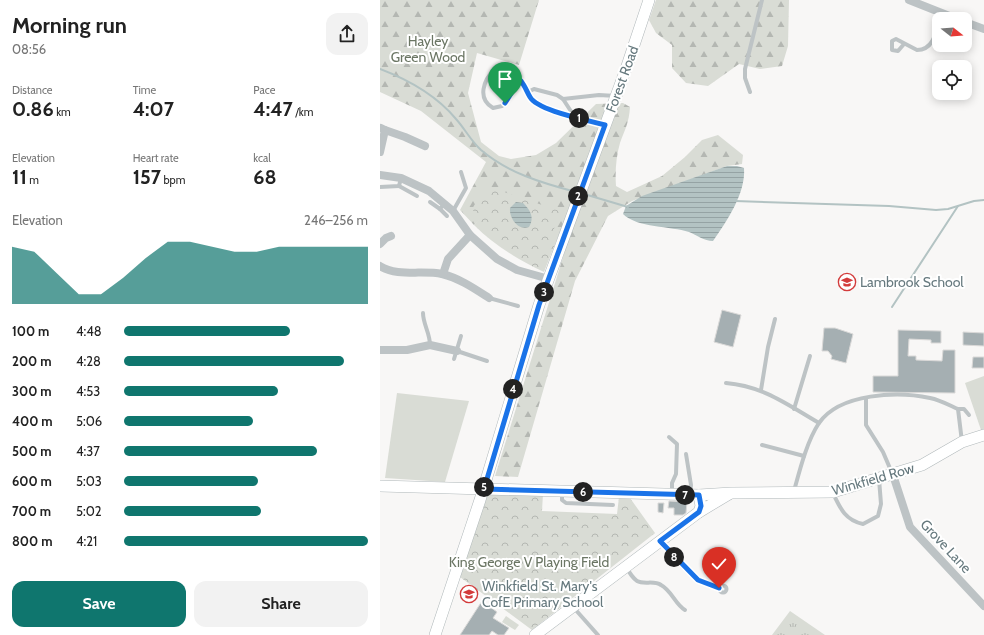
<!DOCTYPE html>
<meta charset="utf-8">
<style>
body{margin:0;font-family:Cabin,sans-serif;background:#f2f2f2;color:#222;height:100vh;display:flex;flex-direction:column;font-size:15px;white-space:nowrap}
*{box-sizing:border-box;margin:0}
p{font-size:13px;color:#767676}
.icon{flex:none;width:22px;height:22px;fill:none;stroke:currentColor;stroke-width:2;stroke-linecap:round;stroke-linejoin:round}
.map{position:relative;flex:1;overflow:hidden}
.drawer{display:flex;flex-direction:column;background:#fff;width:380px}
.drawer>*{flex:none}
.needle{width:26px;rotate:107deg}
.buttons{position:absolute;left:552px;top:12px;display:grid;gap:8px}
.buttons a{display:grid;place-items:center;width:40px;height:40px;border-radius:8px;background:#fff;box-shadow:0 2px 10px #0003;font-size:20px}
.pin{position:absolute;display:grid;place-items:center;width:34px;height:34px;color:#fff;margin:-41px -17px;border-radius:50% 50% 50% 0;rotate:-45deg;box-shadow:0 0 4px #0007}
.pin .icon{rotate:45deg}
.km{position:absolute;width:20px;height:20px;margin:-10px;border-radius:50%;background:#222;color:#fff;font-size:11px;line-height:20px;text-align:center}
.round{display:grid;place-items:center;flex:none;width:42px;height:42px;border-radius:12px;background:#f2f2f2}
.summary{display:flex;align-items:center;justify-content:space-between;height:68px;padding:0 12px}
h1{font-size:22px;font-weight:700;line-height:30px}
.figures{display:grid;grid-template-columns:repeat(3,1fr);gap:6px;height:68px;padding:4px 12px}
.figures div{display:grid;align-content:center}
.figures b{font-size:20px;font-weight:700}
.figures small{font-size:11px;font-weight:400}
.figures p{font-size:11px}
.chart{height:112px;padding:8px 12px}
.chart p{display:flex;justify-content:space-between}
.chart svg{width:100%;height:72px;margin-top:4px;fill:#0f766e;opacity:.7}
.primary-button{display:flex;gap:8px;margin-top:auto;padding:8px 12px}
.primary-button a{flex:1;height:46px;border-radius:12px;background:#0f766e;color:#fff;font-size:16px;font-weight:700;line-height:46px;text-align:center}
.primary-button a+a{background:#f2f2f2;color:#222}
ul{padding:0 12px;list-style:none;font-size:13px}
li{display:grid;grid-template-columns:64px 48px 1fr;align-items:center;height:30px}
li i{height:10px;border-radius:5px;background:#0f766e}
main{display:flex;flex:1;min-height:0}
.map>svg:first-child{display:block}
</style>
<main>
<section class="drawer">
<div class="summary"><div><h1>Morning run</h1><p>08:56</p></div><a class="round"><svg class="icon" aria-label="share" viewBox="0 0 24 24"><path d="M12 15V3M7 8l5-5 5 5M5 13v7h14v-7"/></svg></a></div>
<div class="figures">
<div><p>Distance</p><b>0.86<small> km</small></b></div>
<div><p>Time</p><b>4:07</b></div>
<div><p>Pace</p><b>4:47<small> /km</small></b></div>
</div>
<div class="figures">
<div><p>Elevation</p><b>11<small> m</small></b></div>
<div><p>Heart rate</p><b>157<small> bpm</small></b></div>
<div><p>kcal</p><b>68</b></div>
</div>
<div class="chart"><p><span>Elevation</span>246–256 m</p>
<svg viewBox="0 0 160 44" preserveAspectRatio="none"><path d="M0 44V9L10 12L20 25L30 38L40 38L50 28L60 16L70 6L80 6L90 9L100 12L110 12L120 9L130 9L140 9L150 9L160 9V44z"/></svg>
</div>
<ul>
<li><b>100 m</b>4:48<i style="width:68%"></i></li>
<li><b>200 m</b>4:28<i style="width:90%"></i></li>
<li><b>300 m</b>4:53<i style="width:63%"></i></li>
<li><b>400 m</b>5:06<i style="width:53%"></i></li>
<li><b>500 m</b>4:37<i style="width:79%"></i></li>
<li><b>600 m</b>5:03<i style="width:55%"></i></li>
<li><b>700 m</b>5:02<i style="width:56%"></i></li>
<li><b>800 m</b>4:21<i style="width:100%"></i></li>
</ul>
<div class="primary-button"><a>Save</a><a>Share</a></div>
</section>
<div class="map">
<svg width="604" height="635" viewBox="0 0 604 635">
<defs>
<pattern id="grass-tufts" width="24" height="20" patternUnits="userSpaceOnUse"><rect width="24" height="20" fill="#d9dcd5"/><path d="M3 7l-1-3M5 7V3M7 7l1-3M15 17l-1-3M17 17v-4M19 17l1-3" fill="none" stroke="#b4b7b2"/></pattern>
<pattern id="forest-firs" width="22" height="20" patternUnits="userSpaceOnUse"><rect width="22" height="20" fill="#d9dcd5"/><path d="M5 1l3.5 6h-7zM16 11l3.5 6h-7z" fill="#b4b7b2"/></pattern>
<pattern id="park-crowns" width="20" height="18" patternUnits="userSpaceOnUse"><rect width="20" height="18" fill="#d9dcd5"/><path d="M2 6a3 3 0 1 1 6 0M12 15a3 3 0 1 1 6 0" fill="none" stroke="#b4b7b2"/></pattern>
<pattern id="water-rules" width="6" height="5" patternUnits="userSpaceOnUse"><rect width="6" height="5" fill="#b3c3c3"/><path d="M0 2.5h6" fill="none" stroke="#95a3a4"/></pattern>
</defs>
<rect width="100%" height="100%" fill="#f8f7f6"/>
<polygon fill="url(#grass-tufts)" points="410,611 445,635 392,635"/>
<g fill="url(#forest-firs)">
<path d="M 0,0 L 159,0 L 139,65 L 97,53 L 88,93 L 101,142 L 119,156 L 131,159 L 156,155 L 176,143 L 216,104 L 243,103 L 250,107 C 249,123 245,129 240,143 C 236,157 235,172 236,186 L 247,192 L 282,176 L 305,157 L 322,140 L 338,135 L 363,155 L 362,164 L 347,166 L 252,201 L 228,216 L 195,281 L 138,477 L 115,476 L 189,238 L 173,233 L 101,218 L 94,225 L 80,210 L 106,162 L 41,111 L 0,92 Z"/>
<polygon points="276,0 409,0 408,46 402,66 380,69 359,64 328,86 306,83 292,68 292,45 276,33 269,20"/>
</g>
<g fill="url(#park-crowns)">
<path d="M 106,186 L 180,211 L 173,232 L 179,234 L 164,272 C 137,259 115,246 94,225 L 100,218 L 92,209 Z"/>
<polygon points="108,493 163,494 162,511 237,514 239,497 250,498 275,533 152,630 80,577"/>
</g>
<g fill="#d9dcd5">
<polygon points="604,376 604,429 601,430 585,383"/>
<polygon points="17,393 89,401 65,482 5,478"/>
<polygon points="126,616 139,625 135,630 122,622"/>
</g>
<g fill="url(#water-rules)">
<path d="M 347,166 L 357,166 L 364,168 C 366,193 347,221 333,241 C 324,241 317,235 309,232 C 291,226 257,228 243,214 L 246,206 L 262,196 Z"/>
<path d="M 136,202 L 143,203 C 150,210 155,217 149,227 C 138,231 129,218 130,208 Z"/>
</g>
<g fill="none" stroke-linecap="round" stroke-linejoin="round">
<g stroke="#b3c3c3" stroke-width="2">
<path d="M 0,69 C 29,80 56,95 76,119 C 85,129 91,141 101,150 C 128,173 162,183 196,192"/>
<polyline points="204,194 248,207"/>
<polyline points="355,201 509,206 556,210 568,209 594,201 604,200"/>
<polyline points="512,307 578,206"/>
</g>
</g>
<g fill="#a5afb2" stroke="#dad9d8">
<polygon points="342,310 361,315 353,347 334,342"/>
<polygon points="444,328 455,328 473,334 466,363 451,359 452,356 448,351 442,351"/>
<polygon points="518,330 561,331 561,343 551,343 551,340 529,339 528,356 536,356 536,360 562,361 563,350 575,350 575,393 493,392 493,376 518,376"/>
<polygon points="583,332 604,333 604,346 583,345"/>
<polygon points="593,357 604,357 604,368 592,368"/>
<polygon points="289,501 307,502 306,513 303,515 294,515 294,508 288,508"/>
<polygon points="278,503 284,503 283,513 278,512"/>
<polygon points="102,601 117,612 113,618 129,628 124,635 118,635 112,631 109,635 80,635"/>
</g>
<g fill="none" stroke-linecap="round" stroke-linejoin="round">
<defs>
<g id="secondary">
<polyline points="0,486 319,495 351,493 453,492 542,465 582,442 604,435"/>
<polyline points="319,512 349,494"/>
<polyline points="55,635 100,500 159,305 246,69 269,0"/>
<polyline points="155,635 319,512 321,506 319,495"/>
</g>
</defs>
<use href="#secondary" stroke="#b0b8ba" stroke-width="12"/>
<g stroke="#bdc3c5" stroke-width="4">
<path d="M 524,44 L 518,51 L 512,50 L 512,41 L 516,39 L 537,50 C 553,50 556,33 559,21"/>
<path d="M 141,81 L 122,106 L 113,108 C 97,99 103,80 115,69 C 129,67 143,81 148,92"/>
<polyline points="370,92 365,78 365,69 382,0"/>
<polyline points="183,99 219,95 236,96"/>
<path d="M 194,116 L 183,99 L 177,95 L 154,89 L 148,92 C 154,111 178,112 194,116 C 204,119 214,122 225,125"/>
<polyline points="19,186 37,196"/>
<polyline points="0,187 19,186 21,178"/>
<polyline points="50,202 60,209"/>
<polyline points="64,204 60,209 67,216"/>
<polyline points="73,211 86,188 81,172"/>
<polyline points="109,298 138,306"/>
<path d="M 43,313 C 43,324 50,333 50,345"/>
<polyline points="77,351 107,361"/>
<polyline points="74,359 81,336"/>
<path d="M 346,383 C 383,386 408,405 439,423"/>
<polyline points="381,390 388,347 395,319"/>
<polyline points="486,398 486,425 503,452 512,473"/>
<polyline points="414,409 430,356"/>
<polyline points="578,409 584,409 589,415"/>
<polyline points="289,437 297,444 296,474 292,483 292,494"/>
<polyline points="382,445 424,456"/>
<polyline points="306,454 311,485 310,495"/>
<path d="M 414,491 C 420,469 427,441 439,423 C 460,393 518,391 550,398 C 560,400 569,405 578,409 L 582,442"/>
<polyline points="182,492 182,500 186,503 233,505"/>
<path d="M 453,493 C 460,508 465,520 483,524 L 498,516 L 501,504 L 499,479"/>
<path d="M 281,543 C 298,562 314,583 340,587"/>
<path d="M 247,568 C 249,572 253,578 257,581 C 264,585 274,580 281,585 C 292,591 295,604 305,610"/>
<circle cx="343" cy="589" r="3.5"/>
<polyline points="194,608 218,635"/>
</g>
<g stroke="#bdc3c5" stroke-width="8">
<polyline points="529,0 577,19"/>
<polyline points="585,22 604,29"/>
<polyline points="5,130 25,137 45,146"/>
<polyline points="0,152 5,130 1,128"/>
<polyline points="0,175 21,178 49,191 73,211 90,235 117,259 137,270 169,279"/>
<polyline points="0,244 6,238 11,236"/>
<path d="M 0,266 C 17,277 43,270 62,274 C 79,278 95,289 109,298"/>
<polyline points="63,274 68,259 90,235"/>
<polyline points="0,350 27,350 50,345 77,351"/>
<polyline points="513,475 530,527 604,606"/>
</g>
<use href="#secondary" stroke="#fff" stroke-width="11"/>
</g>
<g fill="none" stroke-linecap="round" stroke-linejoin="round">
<defs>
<path id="route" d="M 125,103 L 135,87 L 141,81 C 145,86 147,92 150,97 C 158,111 208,120 225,125 L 159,305 L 104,489 L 319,495 L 321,506 L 319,512 L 280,541 L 318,580 L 339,588"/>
</defs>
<use href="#route" stroke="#fff" stroke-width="8"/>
<use href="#route" stroke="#1a73e8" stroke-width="5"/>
</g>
<defs>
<symbol id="school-ring" viewBox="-11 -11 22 22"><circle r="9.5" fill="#fff" stroke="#d33b3b" stroke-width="1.5"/><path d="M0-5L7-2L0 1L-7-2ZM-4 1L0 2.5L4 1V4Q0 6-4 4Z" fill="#d33b3b"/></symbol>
</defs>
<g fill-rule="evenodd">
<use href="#school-ring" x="457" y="272" width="20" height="20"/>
<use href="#school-ring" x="79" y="584" width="20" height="20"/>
</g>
<g text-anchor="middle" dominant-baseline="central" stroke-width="4" stroke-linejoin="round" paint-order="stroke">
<g font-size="14" fill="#6b7664" stroke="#fff">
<text x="48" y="41">Hayley<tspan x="48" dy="16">Green Wood</tspan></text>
<text x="149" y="562">King George V Playing Field</text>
</g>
<g font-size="14" fill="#66797e" stroke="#fff">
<text transform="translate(242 79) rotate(-70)">Forest Road</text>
<text transform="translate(493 479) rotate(-16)">Winkfield Row</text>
<text transform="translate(566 546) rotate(47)">Grove Lane</text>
</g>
<g font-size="14" fill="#66797e" stroke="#fff" text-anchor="start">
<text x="480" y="282">Lambrook School</text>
<text x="102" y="586">Winkfield St. Mary's<tspan x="102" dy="16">CofE Primary School</tspan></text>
</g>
</g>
</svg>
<div class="buttons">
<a><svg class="needle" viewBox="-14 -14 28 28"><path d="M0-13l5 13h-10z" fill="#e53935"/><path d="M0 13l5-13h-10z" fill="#767676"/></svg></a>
<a><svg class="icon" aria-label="locate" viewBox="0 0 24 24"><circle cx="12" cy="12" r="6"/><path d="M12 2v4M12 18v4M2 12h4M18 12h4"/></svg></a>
</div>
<div class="pin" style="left:125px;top:103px;background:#1e9e55"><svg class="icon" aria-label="arrive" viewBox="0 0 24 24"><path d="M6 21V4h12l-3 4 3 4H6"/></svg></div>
<div class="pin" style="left:339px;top:588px;background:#d93025"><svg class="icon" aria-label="check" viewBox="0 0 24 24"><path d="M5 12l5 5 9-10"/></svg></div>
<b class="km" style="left:199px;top:118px">1</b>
<b class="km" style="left:198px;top:196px">2</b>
<b class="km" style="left:164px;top:292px">3</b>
<b class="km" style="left:133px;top:389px">4</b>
<b class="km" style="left:104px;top:487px">5</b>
<b class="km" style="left:203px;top:492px">6</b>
<b class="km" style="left:305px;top:495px">7</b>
<b class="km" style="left:294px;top:557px">8</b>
</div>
</main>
